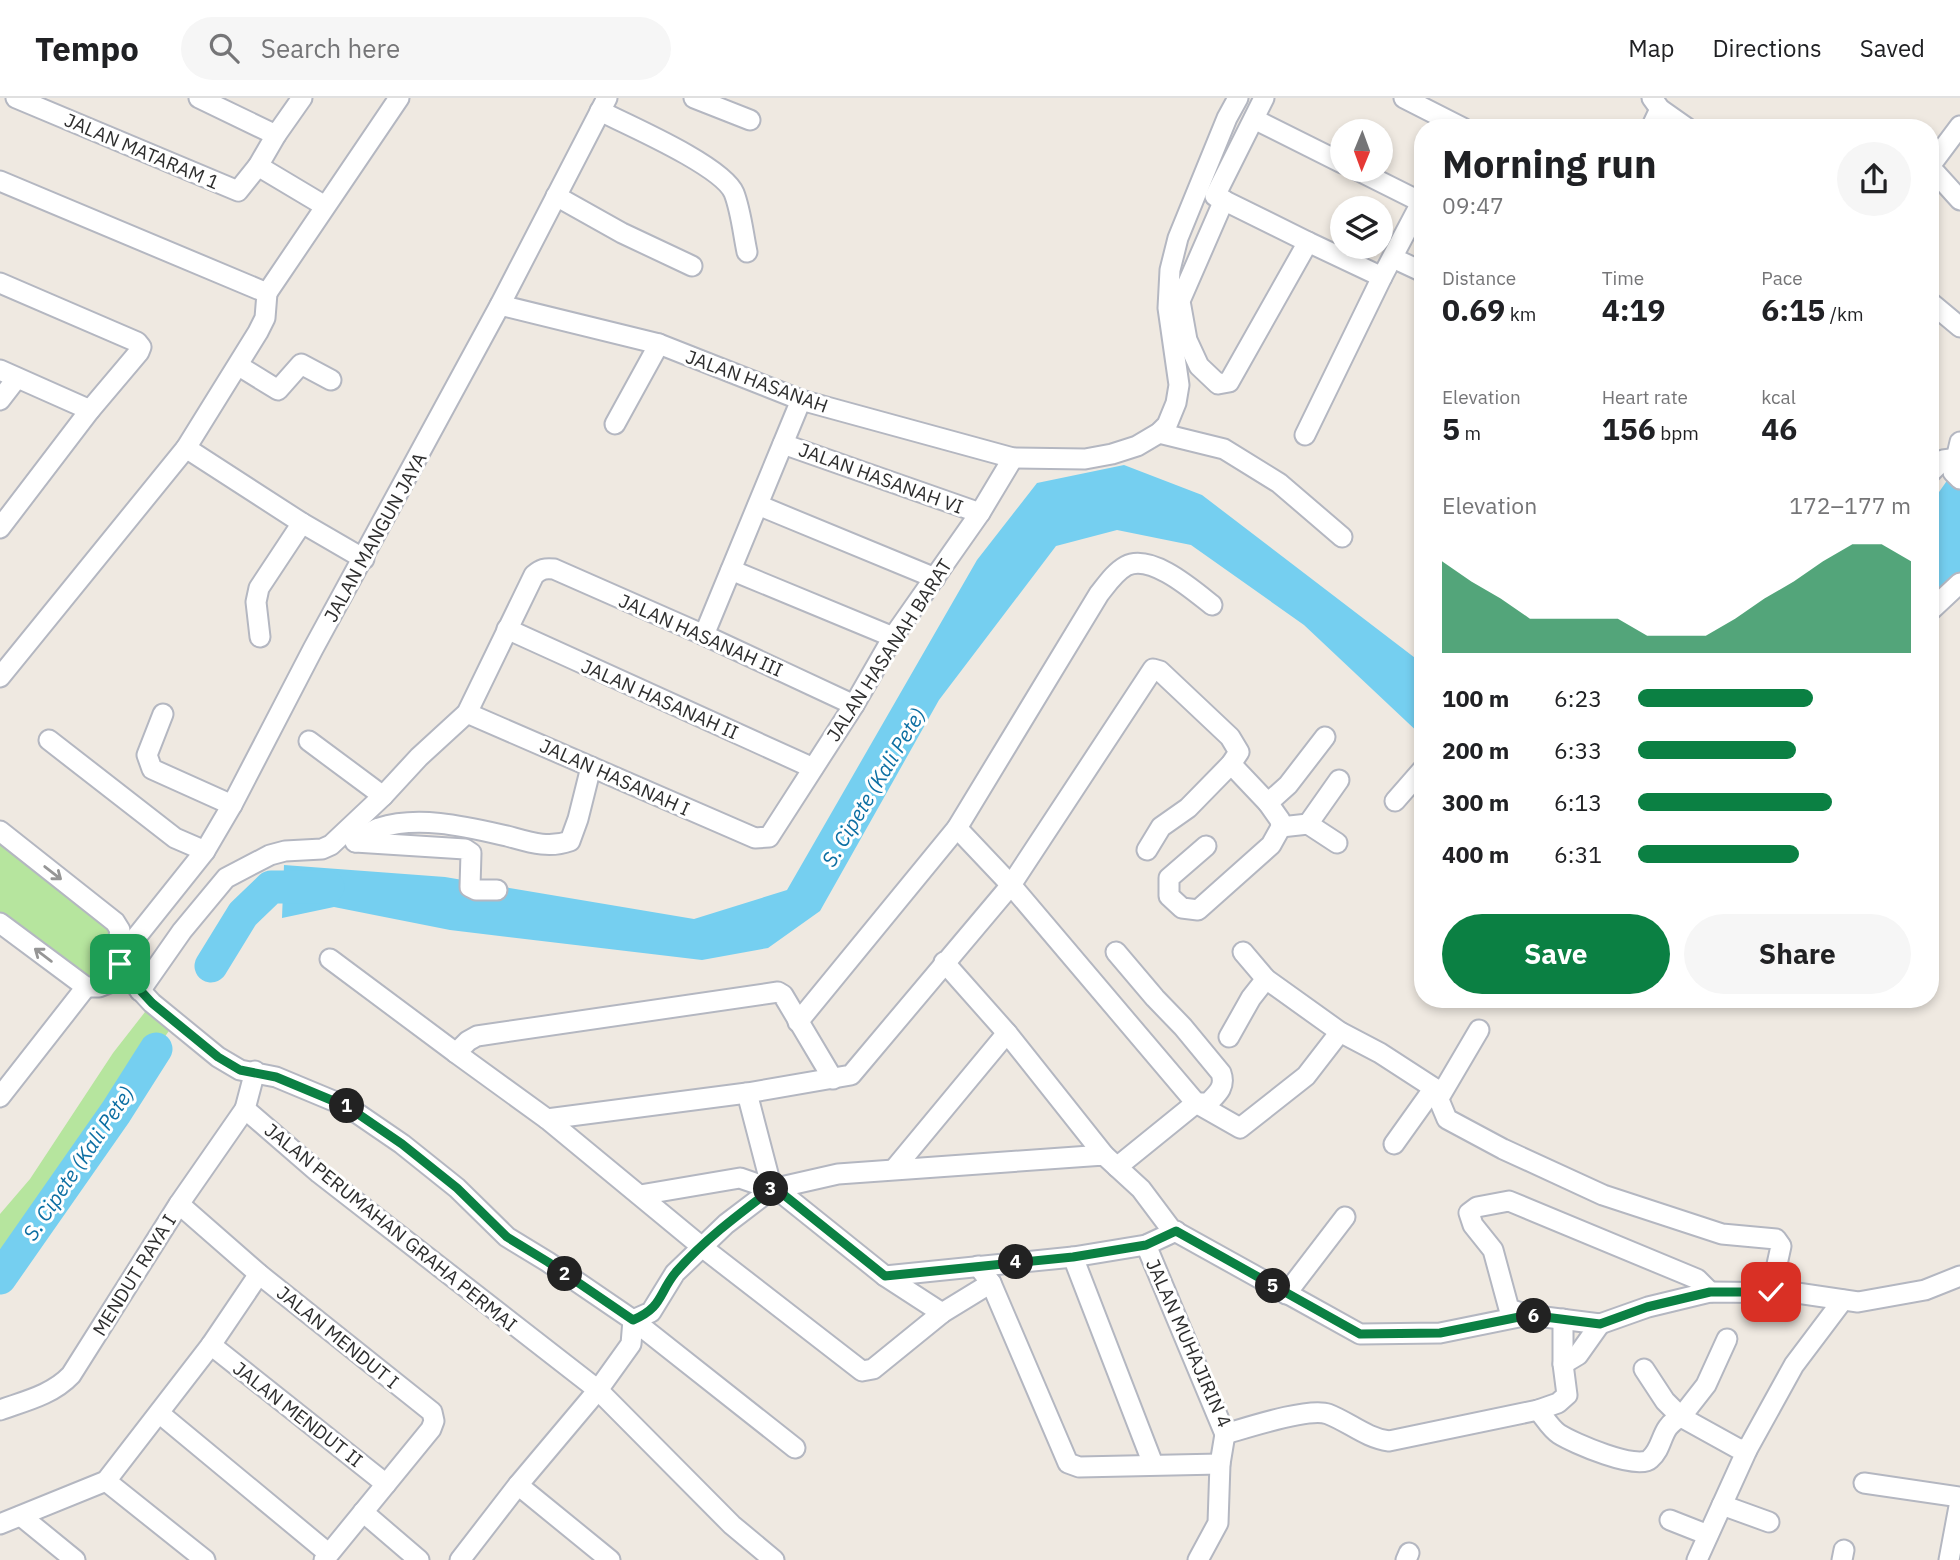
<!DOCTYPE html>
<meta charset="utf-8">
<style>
body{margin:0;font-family:"IBM Plex Sans",sans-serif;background:#f6f6f6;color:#202124;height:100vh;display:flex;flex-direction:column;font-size:26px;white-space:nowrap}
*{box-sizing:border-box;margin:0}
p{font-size:23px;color:#757577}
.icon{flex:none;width:38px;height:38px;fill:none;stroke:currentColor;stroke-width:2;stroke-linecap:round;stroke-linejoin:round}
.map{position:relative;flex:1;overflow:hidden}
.drawer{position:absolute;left:1414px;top:21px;width:525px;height:889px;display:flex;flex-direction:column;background:#fff;border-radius:28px;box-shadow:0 4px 10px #0003}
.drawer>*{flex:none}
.needle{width:46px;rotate:181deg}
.tools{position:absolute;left:1330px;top:21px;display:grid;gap:14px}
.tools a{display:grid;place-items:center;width:63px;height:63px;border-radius:50%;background:#fff;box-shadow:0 4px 10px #0003;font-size:35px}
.pin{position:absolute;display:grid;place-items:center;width:60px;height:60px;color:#fff;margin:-30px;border-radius:14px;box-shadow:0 4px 10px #0006}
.km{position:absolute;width:35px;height:35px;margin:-18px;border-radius:50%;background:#222;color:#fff;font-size:19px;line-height:35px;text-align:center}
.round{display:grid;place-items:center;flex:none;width:74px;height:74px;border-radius:37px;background:#f6f6f6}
.summary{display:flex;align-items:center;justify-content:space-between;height:119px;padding:0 28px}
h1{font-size:38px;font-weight:700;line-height:52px}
.stats{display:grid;grid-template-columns:repeat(3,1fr);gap:10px;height:119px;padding:7px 28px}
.stats div{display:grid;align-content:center}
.stats b{font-size:30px;font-weight:700}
.stats small{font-size:19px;font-weight:400}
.stats p{font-size:19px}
.chart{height:196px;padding:14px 28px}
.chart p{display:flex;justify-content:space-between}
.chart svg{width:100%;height:126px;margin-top:7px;fill:#0b8043;opacity:.7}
.primary-button{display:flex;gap:14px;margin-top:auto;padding:14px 28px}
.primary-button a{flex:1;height:80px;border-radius:42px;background:#0b8043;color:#fff;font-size:28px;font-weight:700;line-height:80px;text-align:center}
.primary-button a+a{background:#f6f6f6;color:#202124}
ul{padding:0 28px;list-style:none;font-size:23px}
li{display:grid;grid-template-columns:112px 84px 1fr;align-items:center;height:52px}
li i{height:18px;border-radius:9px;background:#0b8043}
header{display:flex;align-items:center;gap:42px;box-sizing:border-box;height:98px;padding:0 35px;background:#fff;border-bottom:2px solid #e0e0e0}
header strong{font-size:33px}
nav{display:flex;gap:38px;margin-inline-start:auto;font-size:24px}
.search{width:490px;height:63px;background:#f6f6f6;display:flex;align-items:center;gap:18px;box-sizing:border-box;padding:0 24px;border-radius:38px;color:#757577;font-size:26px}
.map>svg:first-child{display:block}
</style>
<header>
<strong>Tempo</strong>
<div class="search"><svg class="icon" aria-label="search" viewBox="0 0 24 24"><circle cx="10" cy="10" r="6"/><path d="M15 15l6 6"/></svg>Search here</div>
<nav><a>Map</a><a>Directions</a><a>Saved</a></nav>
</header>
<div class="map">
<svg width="1960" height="1462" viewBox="0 0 1960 1462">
<rect width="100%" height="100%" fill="#efe9e1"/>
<g fill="#b6e59e">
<polygon points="0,733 115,824 127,878 99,889 0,825"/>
<polygon points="152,905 175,924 0,1179 0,1116 30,1081 113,955"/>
</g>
<g fill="#75cff0">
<polygon points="1124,367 1202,397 1423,566 1423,639 1304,527 1191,447 1117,432 1056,448 939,602 820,813 768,850 702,862 450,832 334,809 282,820 284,767 445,779 694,821 787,792 977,462 1037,385"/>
<polygon points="1953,374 1960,381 1960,485 1930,513 1930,407"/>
</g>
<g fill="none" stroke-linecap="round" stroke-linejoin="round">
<g stroke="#75cff0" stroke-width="33">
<polyline points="211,868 243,816 271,789 328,789"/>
<polyline points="0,1180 116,1014 156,951"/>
</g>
<defs>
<g id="minor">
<polyline points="16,0 238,93 258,68 276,37 302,0"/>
<polyline points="199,0 276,37"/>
<polyline points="694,0 750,22"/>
<polyline points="1264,0 1215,98 1308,144"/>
<polyline points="1404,0 1463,30"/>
<polyline points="1652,0 1660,11 1687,30"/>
<path d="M 600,13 C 628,27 723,68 734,95 C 741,113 743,135 747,154"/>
<polyline points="1254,21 1342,65"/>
<polyline points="1960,28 1933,64 1932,71 1960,102"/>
<polyline points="1651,30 1660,11"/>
<polyline points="258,68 325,108"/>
<polyline points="1357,72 1421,104"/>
<polyline points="0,83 267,195 265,220 258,234 186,350 0,579"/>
<polyline points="556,98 622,135 692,168"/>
<polyline points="1224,102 1180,203 1187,242 1199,268 1218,286 1229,284 1308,144 1382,179 1305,337"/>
<polyline points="1393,160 1423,174"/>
<polyline points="1382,179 1423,101"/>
<polyline points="0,185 137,244 141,249 139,254 90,312 0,430"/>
<polyline points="267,195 399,0"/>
<polyline points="1930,204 1960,229"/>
<polyline points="500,207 659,246 801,302 1013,360 1085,361 1112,356 1137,348 1159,335 1167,327 1176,305 1179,287 1168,210 1170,172 1178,140 1227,20 1238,0"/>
<polyline points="239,268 278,292 301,266 331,282"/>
<polyline points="0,272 90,312"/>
<polyline points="0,302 17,280"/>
<polyline points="615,326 659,246"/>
<polyline points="1159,335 1224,351 1279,385 1342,439"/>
<polyline points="1960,344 1953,374 1960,381"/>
<polyline points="783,346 980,415"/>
<polyline points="186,350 302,425 364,461"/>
<polyline points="1930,375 1943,362 1958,360"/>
<polyline points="758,407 935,480"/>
<polyline points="731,472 893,539"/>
<polyline points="1930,513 1960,485"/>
<polyline points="507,531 813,670"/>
<polyline points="704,537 801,302"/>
<polyline points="260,539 256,504 259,490 302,425"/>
<polyline points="467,615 755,740 769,739 854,607 893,539 980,415 1013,360"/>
<polyline points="163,616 147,657 152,671 232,707"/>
<polyline points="49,642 175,740 205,753"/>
<polyline points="309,643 383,698"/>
<polyline points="1231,666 1268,705 1288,687 1325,639"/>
<polyline points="1395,703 1423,671"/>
<polyline points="1308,726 1339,682"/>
<polyline points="1281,729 1308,726 1337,745"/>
<polyline points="957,730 1011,787 1196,1005 1117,1069"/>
<polyline points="0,733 115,824 120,832 116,857 127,878 152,905 218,959 240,972 276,979 348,1009 402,1046 457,1090 507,1139 548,1164 633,1222 651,1214 675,1175 726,1126 772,1091 838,1076 1104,1057 1141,1091 1171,1131 1360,1236 1440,1235 1529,1217 1600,1226 1648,1209 1710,1194 1797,1195 1858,1204 1925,1192 1960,1178"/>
<polyline points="355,744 465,751 471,755 470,789 476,792 497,792"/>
<path d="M 356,744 C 364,739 371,733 379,730 C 419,717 467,729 507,738 C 529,744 548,751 570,743 L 578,721 L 591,669"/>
<polyline points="1206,748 1169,780 1169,798 1182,810 1198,812 1271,747 1281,729 1280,722 1268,705"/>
<polyline points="0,825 86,889 99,889 127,878"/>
<path d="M 1116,854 L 1155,900 L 1183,929 L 1221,975 C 1226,989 1217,996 1208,1005 L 1196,1005"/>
<polyline points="1243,854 1266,881 1340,934 1380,955 1434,990 1447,1021 1503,1051 1603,1097 1722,1136 1776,1141 1781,1148 1771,1194"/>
<polyline points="330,861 456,955"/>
<polyline points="118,862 205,753 232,707 313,551 500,207 607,0"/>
<polyline points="944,864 1007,935 1104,1057"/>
<path d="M 140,893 L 182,833 L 226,780 L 270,757 L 285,753 L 322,751 L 331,747 L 383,698 L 419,659 L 467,615 L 534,477 C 541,471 545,470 554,471 L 704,537 L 854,607"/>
<path d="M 798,924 L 957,730 L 1099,496 C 1107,486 1115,474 1126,468 C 1151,455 1193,492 1212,507"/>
<polyline points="1229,939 1251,900 1266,881"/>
<polyline points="255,973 245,1011 319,1075 598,1292 732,1427 774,1462"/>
<polyline points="833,981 783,897 778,894 477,938 468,943 456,955 547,1021 702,1149 862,1273 873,1271 942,1215 991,1185"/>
<polyline points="747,995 772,1091"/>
<polyline points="0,999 86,889"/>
<polyline points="1439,1000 1479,932"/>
<polyline points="1196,1005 1240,1030 1306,978 1340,934"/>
<polyline points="547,1021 747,995 851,977 1011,787 1153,571 1160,573 1230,639 1239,654 1231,666 1188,710 1161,729 1147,752"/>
<polyline points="1394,1046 1434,990"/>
<polyline points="895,1070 1007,935"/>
<polyline points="640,1097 740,1080 772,1091 784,1097 885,1178 942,1215"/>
<polyline points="179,1106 259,1176 432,1314 434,1323 431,1331 324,1462"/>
<path d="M 1146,1147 L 1225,1336 C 1246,1330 1309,1309 1328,1316 C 1349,1324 1366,1340 1389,1343 L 1538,1312 L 1558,1305 L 1567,1297 L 1563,1266 L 1563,1221"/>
<polyline points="1073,1159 1153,1366"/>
<polyline points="978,1168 991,1185 1068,1365 1079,1369 1220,1366"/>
<polyline points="885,1178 1073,1159 1146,1147 1176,1133"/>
<polyline points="1286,1196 1345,1119"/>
<polyline points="1528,1217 1509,1211 1493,1152 1473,1127 1469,1115 1477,1109 1509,1103 1697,1181 1710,1194"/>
<polyline points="633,1222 795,1350"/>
<polyline points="1727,1241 1706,1287 1681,1319 1737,1350 1747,1352"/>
<polyline points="211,1247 386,1386"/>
<polyline points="1563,1266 1578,1257 1600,1226"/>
<path d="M 0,1312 C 25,1303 52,1297 71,1277 L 179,1106 L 245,1011"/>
<path d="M 1538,1312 C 1544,1319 1551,1331 1559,1336 C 1573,1345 1638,1373 1650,1361 C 1665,1348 1659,1329 1681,1319 L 1665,1303 L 1644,1271"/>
<polyline points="159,1315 328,1455"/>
<polyline points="106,1383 205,1462"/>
<polyline points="1864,1385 1960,1399"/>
<polyline points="518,1387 610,1462"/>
<polyline points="1722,1407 1769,1424"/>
<polyline points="363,1414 419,1462"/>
<polyline points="21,1418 75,1462"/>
<polyline points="1670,1422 1708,1437"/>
<polyline points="0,1426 106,1383 211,1247 259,1176"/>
<polyline points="460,1462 518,1387 598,1292 631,1246 633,1222"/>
<polyline points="1198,1462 1218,1425 1220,1366 1225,1336"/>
<polyline points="1406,1462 1409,1455"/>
<polyline points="1697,1462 1747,1352 1794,1267 1843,1202"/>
<polyline points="1842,1462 1844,1452"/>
<polyline points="1949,1462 1960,1403"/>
</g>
</defs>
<use href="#minor" stroke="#b4b7c1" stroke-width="23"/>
<use href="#minor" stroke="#fff" stroke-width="19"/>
</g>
<defs><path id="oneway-shaft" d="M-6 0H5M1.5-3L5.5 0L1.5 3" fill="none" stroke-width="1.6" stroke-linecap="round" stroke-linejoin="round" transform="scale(1.75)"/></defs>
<g stroke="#969696">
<use href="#oneway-shaft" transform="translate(53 775) rotate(38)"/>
<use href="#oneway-shaft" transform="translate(43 857) rotate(-143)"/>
</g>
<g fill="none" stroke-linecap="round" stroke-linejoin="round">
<defs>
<path id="route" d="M 120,866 L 127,878 L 152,905 L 218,959 L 240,972 L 276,979 L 348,1009 L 402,1046 L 457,1090 L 507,1139 L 548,1164 L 633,1222 C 663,1209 658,1196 676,1174 C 704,1142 739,1116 772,1091 L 784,1097 L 885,1178 L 1073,1159 L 1146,1147 L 1176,1133 L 1360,1236 L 1440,1235 L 1529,1217 L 1600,1226 L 1647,1209 L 1710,1194 L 1771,1194"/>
</defs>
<use href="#route" stroke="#fff" stroke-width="14"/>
<use href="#route" stroke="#0b8043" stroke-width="9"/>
</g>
<g text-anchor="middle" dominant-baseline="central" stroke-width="6" stroke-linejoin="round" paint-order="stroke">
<g font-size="19" fill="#2e2e2e" stroke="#fff">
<text transform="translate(142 53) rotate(23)">JALAN MATARAM 1</text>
<text transform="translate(757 283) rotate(20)">JALAN HASANAH</text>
<text transform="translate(881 380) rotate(20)">JALAN HASANAH VI</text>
<text transform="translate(375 439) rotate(-61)">JALAN MANGUN JAYA</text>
<text transform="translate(701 537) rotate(24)">JALAN HASANAH III</text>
<text transform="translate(889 552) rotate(-57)">JALAN HASANAH BARAT</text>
<text transform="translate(660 601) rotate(24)">JALAN HASANAH II</text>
<text transform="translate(615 679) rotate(24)">JALAN HASANAH I</text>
<text transform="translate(391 1129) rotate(39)">JALAN PERUMAHAN GRAHA PERMAI</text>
<text transform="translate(134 1177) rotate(-58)">MENDUT RAYA I</text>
<text transform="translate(338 1239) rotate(39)">JALAN MENDUT I</text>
<text transform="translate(1189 1245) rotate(66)">JALAN MUHAJIRIN 4</text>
<text transform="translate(298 1316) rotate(38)">JALAN MENDUT II</text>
</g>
<g font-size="21" font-style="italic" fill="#0d6fa3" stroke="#fff">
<text transform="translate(873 689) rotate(-59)">S. Cipete (Kali Pete)</text>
<text transform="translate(78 1065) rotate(-56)">S. Cipete (Kali Pete)</text>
</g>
</g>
</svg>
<div class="tools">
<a><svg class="needle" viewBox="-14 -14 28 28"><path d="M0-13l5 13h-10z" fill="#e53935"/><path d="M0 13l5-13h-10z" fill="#757577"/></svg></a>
<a><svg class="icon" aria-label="layers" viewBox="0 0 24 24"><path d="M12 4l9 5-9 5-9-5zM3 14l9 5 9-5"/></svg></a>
</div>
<div class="pin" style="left:120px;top:866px;background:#1e9e55"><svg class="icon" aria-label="arrive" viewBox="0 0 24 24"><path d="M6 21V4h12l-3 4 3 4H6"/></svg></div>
<div class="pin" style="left:1771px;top:1194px;background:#d93025"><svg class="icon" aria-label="check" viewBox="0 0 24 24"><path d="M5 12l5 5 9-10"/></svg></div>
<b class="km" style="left:347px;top:1008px">1</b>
<b class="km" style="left:565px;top:1176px">2</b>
<b class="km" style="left:771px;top:1091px">3</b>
<b class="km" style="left:1016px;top:1164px">4</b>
<b class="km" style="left:1273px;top:1188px">5</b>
<b class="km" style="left:1534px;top:1218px">6</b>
<section class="drawer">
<div class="summary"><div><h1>Morning run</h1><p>09:47</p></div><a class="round"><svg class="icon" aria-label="share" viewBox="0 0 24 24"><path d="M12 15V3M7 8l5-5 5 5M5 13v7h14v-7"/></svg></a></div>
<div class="stats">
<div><p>Distance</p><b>0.69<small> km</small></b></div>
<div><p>Time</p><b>4:19</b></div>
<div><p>Pace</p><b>6:15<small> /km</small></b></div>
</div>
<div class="stats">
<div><p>Elevation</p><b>5<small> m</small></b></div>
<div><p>Heart rate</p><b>156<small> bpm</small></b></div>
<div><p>kcal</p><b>46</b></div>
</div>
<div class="chart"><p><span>Elevation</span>172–177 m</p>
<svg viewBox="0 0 160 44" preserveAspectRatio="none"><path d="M0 44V12L10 19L20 25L30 32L40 32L50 32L60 32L70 38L80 38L90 38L100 32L110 25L120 19L130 12L140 6L150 6L160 12V44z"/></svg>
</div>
<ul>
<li><b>100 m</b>6:23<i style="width:64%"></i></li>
<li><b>200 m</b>6:33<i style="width:58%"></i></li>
<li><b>300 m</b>6:13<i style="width:71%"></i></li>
<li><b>400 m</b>6:31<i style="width:59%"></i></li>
</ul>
<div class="primary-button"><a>Save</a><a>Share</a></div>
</section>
</div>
